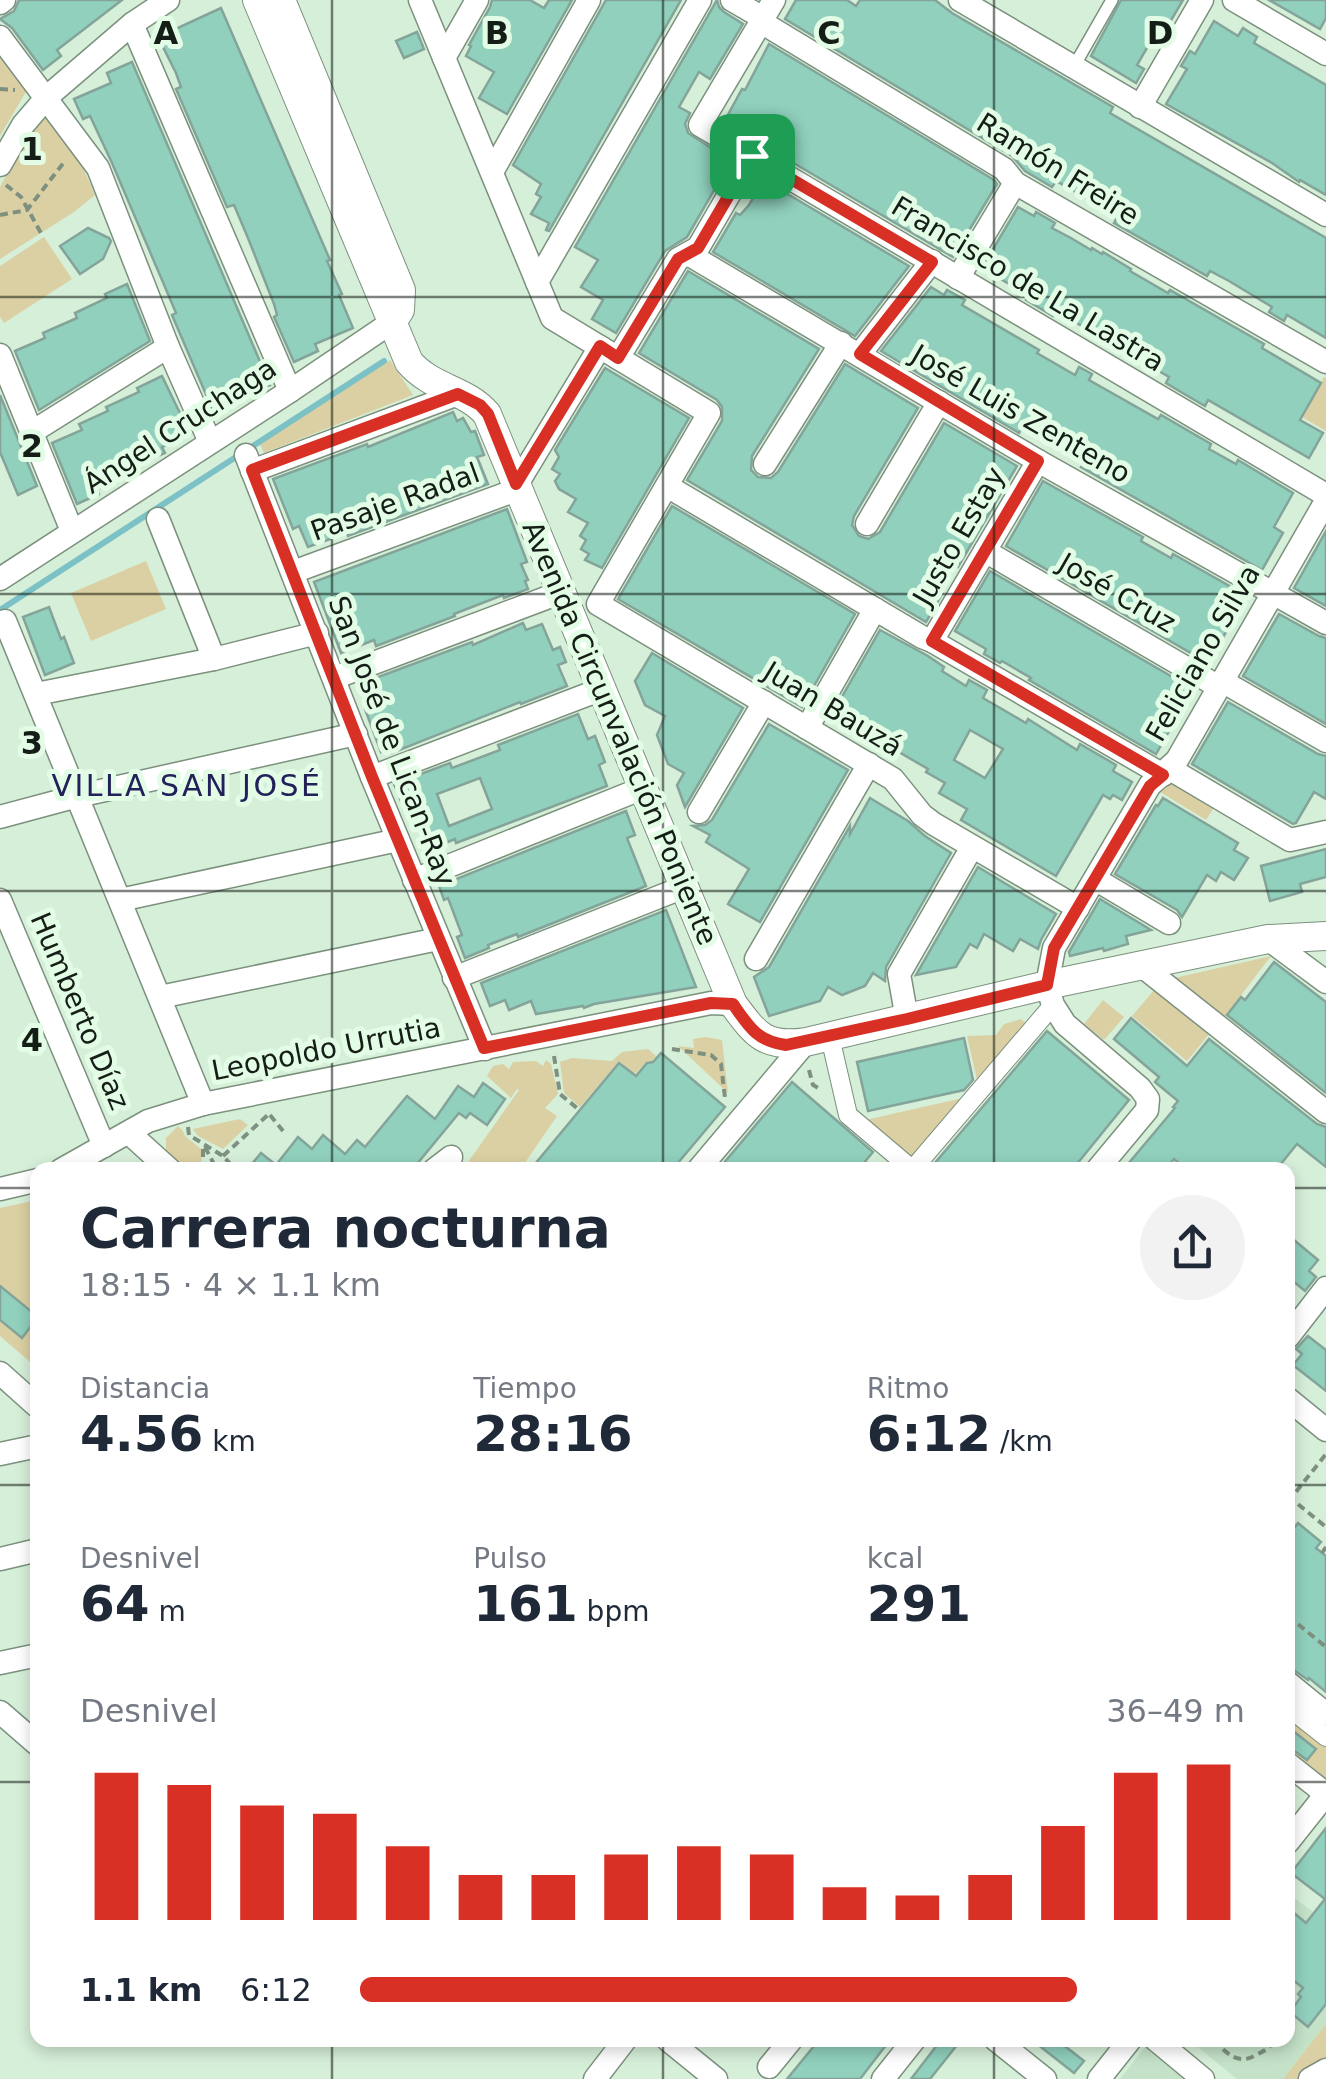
<!DOCTYPE html>
<html lang="es">
<meta charset="utf-8">
<style>
body{margin:0;font-family:"DejaVu Sans",sans-serif;background:#f2f2f3;color:#1f2937;height:100vh;display:flex;flex-direction:column;font-size:38px;white-space:nowrap}
*{box-sizing:border-box;margin:0}
p{font-size:32px;color:#747a83}
.icon{flex:none;width:55px;height:55px;fill:none;stroke:currentColor;stroke-width:2;stroke-linecap:round;stroke-linejoin:round}
.map{position:relative;flex:1;overflow:hidden}
.panel{position:absolute;left:30px;top:1162px;width:1265px;height:885px;display:flex;flex-direction:column;background:#fff;border-radius:20px;box-shadow:0 5px 15px #0003}
.panel>*{flex:none}
.pin{position:absolute;display:grid;place-items:center;width:85px;height:85px;color:#fff;margin:-42px;border-radius:20px;box-shadow:0 5px 15px #0006}
.round{display:grid;place-items:center;flex:none;width:105px;height:105px;border-radius:52px;background:#f2f2f3}
.overview{display:flex;align-items:center;justify-content:space-between;height:170px;padding:0 50px}
h1{font-size:55px;font-weight:700;line-height:75px}
.metrics{display:grid;grid-template-columns:repeat(3,1fr);gap:15px;height:170px;padding:10px 50px}
.metrics div{display:grid;align-content:center}
.metrics b{font-size:50px;font-weight:700}
.metrics small{font-size:28px;font-weight:400}
.metrics p{font-size:28px}
.chart{height:280px;padding:20px 50px}
.chart p{display:flex;justify-content:space-between}
.chart svg{width:100%;height:180px;margin-top:10px;stroke:#d93025;stroke-width:6}
ul{padding:0 50px;list-style:none;font-size:32px}
li{display:grid;grid-template-columns:160px 120px 1fr;align-items:center;height:75px}
li i{height:25px;border-radius:12px;background:#d93025}
.map>svg:first-child{display:block}
</style>
<div class="map">
<svg width="1326" height="2079" viewBox="0 0 1326 2079">
<rect width="100%" height="100%" fill="#d6efd9"/>
<g fill="#c4e2c7">
<polygon points="1288,1893 1326,1922 1326,2024 1283,2079 1237,2079 1189,2040 1288,2040"/>
<polygon points="1145,2047 1183,2079 1120,2079"/>
</g>
<g fill="#dbd0a3">
<polygon points="0,52 27,90 0,136"/>
<polygon points="44,113 77,154 95,195 74,212 0,259 0,187 21,145"/>
<polygon points="44,237 72,279 4,323 0,317 0,266"/>
<polygon points="390,360 413,395 264,453 260,444"/>
<polygon points="1324,377 1326,378 1326,431 1302,417"/>
<polygon points="146,561 166,609 91,641 71,593"/>
<polygon points="1171,781 1215,806 1206,820 1157,790"/>
<polygon points="1271,956 1222,1020 1170,979"/>
<polygon points="1155,989 1209,1034 1187,1061 1132,1016"/>
<polygon points="1103,1000 1124,1017 1104,1040 1084,1024"/>
<polygon points="1021,1019 1029,1026 978,1084 967,1036 996,1035 1004,1024"/>
<polygon points="705,1037 722,1040 728,1093 678,1046 694,1048 693,1039"/>
<polygon points="648,1049 656,1056 652,1061 647,1061 635,1074 619,1061 580,1107 564,1093 560,1062 572,1058 612,1061 622,1052"/>
<polygon points="546,1060 551,1064 558,1094 545,1108 557,1116 520,1170 474,1170 466,1165 519,1090 517,1089 511,1098 487,1076 493,1066 503,1064 509,1069 513,1062 536,1061 543,1066"/>
<polygon points="967,1097 911,1162 861,1121"/>
<polygon points="240,1119 248,1125 223,1149 198,1136 193,1129"/>
<polygon points="178,1126 183,1131 185,1136 201,1149 202,1170 176,1164 166,1153 166,1138"/>
<polygon points="37,1200 37,1368 0,1336 0,1208"/>
<polygon points="1288,1683 1326,1714 1326,1794 1288,1764"/>
<polygon points="1326,2024 1326,2064 1302,2079 1283,2079"/>
</g>
<g fill="none" stroke-linecap="round" stroke-linejoin="round">
<polyline stroke="#7bc1c5" stroke-width="6" points="0,610 384,361"/>
</g>
<g fill="#90d0bd" stroke="#84a49a" stroke-width="2.5" fill-rule="evenodd">
<polygon points="19,0 122,0 57,50 61,56 43,70 12,28 0,19 14,11"/>
<polygon points="492,0 530,0 544,8 549,0 572,0 507,114 479,98 494,72 466,56 471,46 469,45 490,7"/>
<polygon points="606,0 681,0 549,231 546,230 549,223 531,214 541,197 536,194 541,184 513,165"/>
<polygon points="717,0 719,7 724,12 743,24 710,79 699,72 679,107 690,113 685,124 688,133 731,161 687,237 665,251 616,333 592,319 603,300 581,287 598,260 575,247"/>
<polygon points="796,0 847,0 856,6 860,0 935,0 952,13 1113,107 1110,113 1326,238 1326,338 1287,315 1284,321 1269,312 1272,307 1229,281 1210,271 1207,276 1114,223 1118,216 1056,181 1052,187 1025,171 1012,156 785,19"/>
<polygon points="1121,0 1183,0 1157,44 1151,41 1137,65 1144,69 1136,83 1091,56"/>
<polygon points="1269,0 1326,0 1326,18 1320,29"/>
<polygon points="221,8 330,260 327,261 342,294 339,295 353,328 315,344 318,351 294,362 274,317 277,315 274,304 248,238 234,205 227,207 176,89 181,87 176,73 158,37"/>
<polygon points="1214,21 1238,36 1243,28 1257,37 1254,43 1326,85 1326,195 1300,180 1299,182 1272,163 1166,104 1187,69 1181,66 1190,51 1195,54"/>
<polygon points="417,32 424,49 404,58 396,41"/>
<polygon points="769,44 994,180 997,184 953,257 724,122 742,89 745,90"/>
<polygon points="132,62 270,385 236,400 238,403 214,413 172,315 176,313 162,280 112,163 90,116 83,119 74,99 111,83 107,73"/>
<polygon points="764,180 909,266 855,336 713,252 736,213 740,215 749,205"/>
<polygon points="1018,207 1034,216 1036,212 1055,223 1052,228 1071,238 1091,250 1092,248 1102,254 1103,252 1131,269 1130,271 1168,293 1170,290 1264,344 1262,348 1321,383 1300,420 1323,433 1309,458 1208,400 1205,406 1186,395 1166,383 1169,377 1056,311 1053,316 1026,300 1029,296 989,272 990,270 983,266"/>
<polygon points="88,228 109,238 111,241 103,259 80,274 60,246"/>
<polygon points="688,271 819,349 752,456 751,470 758,477 771,478 778,472 845,364 918,408 854,516 852,525 859,536 868,539 880,532 944,423 1017,466 958,567 955,565 938,592 942,594 926,622 687,480 722,421 722,407 717,400 639,353"/>
<polygon points="127,284 150,341 39,410 15,351 45,338 43,333 77,318 75,313 107,298 105,294"/>
<polygon points="931,287 944,295 947,290 965,300 962,305 1039,350 1037,353 1075,375 1079,367 1092,374 1089,380 1158,419 1161,415 1211,444 1209,449 1236,464 1238,460 1293,493 1274,527 1283,533 1262,570 1081,467 1086,460 1061,445 1024,424 1019,433 881,351"/>
<polygon points="605,368 689,418 602,568 585,560 589,554 581,549 586,540 580,536 588,523 568,512 576,499 559,489 555,481 560,474 552,469 559,457 555,450"/>
<polygon points="162,376 190,434 162,447 165,453 131,468 133,474 97,489 99,494 77,504 52,443 82,430 79,424 108,411 106,407 139,392 137,388"/>
<polygon points="0,395 37,486 18,495 0,452"/>
<polygon points="453,412 457,421 463,418 471,432 475,431 484,455 477,457 488,484 348,536 347,533 308,547 299,526 293,529 273,479 367,444 368,447"/>
<polygon points="1043,481 1143,537 1141,541 1171,558 1173,554 1247,596 1208,663 1006,546"/>
<polygon points="672,506 855,614 802,707 618,599"/>
<polygon points="507,509 527,562 521,564 528,580 525,581 528,589 504,598 503,595 454,614 455,616 376,646 374,640 341,653 314,582"/>
<polygon points="1326,531 1326,606 1294,588"/>
<polygon points="990,571 1193,689 1156,754 1029,680 1031,678 1002,661 1000,663 984,654 986,649 955,631"/>
<polygon points="49,607 61,639 64,637 74,663 45,675 23,617"/>
<polygon points="1279,614 1319,636 1326,638 1326,724 1243,676"/>
<polygon points="523,623 526,630 542,624 553,650 560,647 566,662 558,665 567,686 521,704 520,702 392,753 390,748 381,752 365,709 372,707 362,683 472,642 473,645"/>
<path d="M 880,630 L 928,656 L 944,667 L 942,671 L 966,686 L 969,680 L 987,690 L 983,698 L 1026,723 L 1028,719 L 1077,750 L 1080,744 L 1116,765 L 1113,771 L 1132,782 L 1122,800 L 1113,795 L 1110,799 L 1103,795 L 1056,876 L 961,820 L 967,809 L 939,793 L 945,783 L 926,772 L 928,769 L 892,748 L 889,753 L 856,733 L 858,730 L 844,722 L 847,716 L 835,709 ZM 970,730 L 1003,749 L 985,778 L 954,760 Z"/>
<polygon points="652,653 743,708 685,807 677,785 684,773 668,764 657,735 665,716 645,705 635,681"/>
<polygon points="1228,702 1318,754 1326,756 1326,799 1314,792 1296,823 1293,824 1192,764"/>
<path d="M 578,714 L 588,739 L 595,736 L 605,762 L 599,765 L 607,786 L 456,843 L 455,839 L 428,850 L 415,816 L 411,818 L 408,810 L 405,811 L 394,784 L 450,763 L 452,768 L 500,750 L 498,745 ZM 480,778 L 492,809 L 449,826 L 437,794 Z"/>
<polygon points="769,724 848,770 760,922 728,904 749,869 706,842 710,835 693,826 705,825 712,820"/>
<polygon points="870,798 908,821 925,836 951,853 886,967 885,981 873,973 865,986 842,995 828,987 820,1001 769,1016 754,977 769,967 850,826 850,834"/>
<polygon points="1163,798 1238,843 1234,850 1248,858 1234,880 1221,872 1216,881 1207,875 1182,917 1177,910 1115,874 1156,805 1158,806"/>
<polygon points="626,811 635,835 627,838 646,886 518,937 517,934 488,945 489,948 465,958 457,937 462,935 448,898 444,900 439,886"/>
<polygon points="1326,849 1326,877 1300,884 1302,892 1270,901 1261,866"/>
<polygon points="978,867 1056,914 1041,940 1038,949 1020,939 1013,951 984,934 977,948 970,944 956,967 916,975"/>
<polygon points="1100,899 1151,930 1126,936 1128,944 1104,951 1103,948 1070,956 1069,952"/>
<polygon points="666,910 696,987 594,1004 584,1008 583,1006 536,1014 531,1001 509,1010 505,1000 490,1006 481,983"/>
<polygon points="1274,962 1326,1002 1326,1093 1227,1015 1241,997 1245,1000"/>
<polygon points="1131,1018 1187,1066 1209,1039 1317,1124 1326,1127 1326,1167 1297,1144 1276,1170 1187,1170 1174,1159 1165,1170 1123,1170 1175,1108 1173,1107 1178,1101 1155,1082 1159,1077 1114,1039"/>
<polygon points="1047,1031 1129,1100 1072,1170 929,1170"/>
<polygon points="964,1038 973,1080 964,1090 868,1111 857,1062"/>
<polygon points="661,1053 725,1107 672,1170 530,1170 619,1063 636,1076 647,1063 653,1062"/>
<polygon points="792,1082 873,1152 858,1170 718,1170"/>
<polygon points="483,1083 505,1099 487,1125 470,1113 466,1118 459,1113 412,1170 247,1170 261,1153 276,1165 298,1137 312,1149 323,1135 345,1154 357,1140 365,1147 407,1096 435,1119 458,1086 474,1097"/>
<polygon points="1288,1235 1318,1260 1309,1271 1316,1277 1305,1291 1288,1277"/>
<polygon points="0,1286 38,1317 22,1338 0,1320"/>
<polygon points="1308,1336 1326,1350 1326,1391 1293,1365 1302,1354 1296,1349"/>
<polygon points="1298,1523 1321,1542 1316,1548 1326,1556 1326,1692 1309,1678 1308,1680 1288,1666 1288,1552 1294,1544 1288,1536"/>
<polygon points="1288,1727 1316,1749 1307,1760 1296,1752 1288,1749"/>
<polygon points="1326,1828 1326,2004 1308,2027 1290,2012 1301,1997 1298,1994 1303,1988 1288,1976 1288,1908 1306,1923 1325,1899 1291,1873"/>
<polygon points="819,2040 890,2040 860,2079 787,2079"/>
<polygon points="941,2040 961,2040 930,2079 911,2079"/>
<polygon points="1032,2040 1057,2040 1084,2061 1074,2073"/>
</g>
<g fill="none" stroke-linecap="round" stroke-linejoin="round">
<defs>
<polyline id="service" points="1073,68 1112,0"/>
<g id="pedestrian">
<polyline points="830,1037 848,1115 913,1170"/>
<polyline points="912,1170 1053,1005"/>
<polyline points="1288,1707 1326,1737"/>
</g>
<g id="minor">
<polyline points="420,0 552,318 709,413 598,604 893,779 922,815 934,824 1078,908"/>
<polyline points="732,0 763,18"/>
<polyline points="774,0 700,125 1326,495"/>
<polyline points="960,0 1326,215"/>
<polyline points="1234,0 1326,54"/>
<polyline points="0,3 4,0"/>
<polyline points="761,22 1004,169 1015,183 1326,362"/>
<polyline points="132,24 290,391"/>
<polyline points="0,37 98,168 168,347 210,442"/>
<polyline points="444,58 477,0"/>
<polyline points="1140,107 1202,0"/>
<polyline points="0,165 23,125 47,97 132,24 168,0"/>
<polyline points="492,172 589,0"/>
<polyline points="688,254 1038,461 1326,623"/>
<polyline points="958,278 1015,183"/>
<polyline points="537,282 700,0"/>
<polyline points="860,354 932,261"/>
<polyline points="0,355 72,531"/>
<polyline points="618,358 678,259 698,248 752,155"/>
<polyline points="32,432 168,347"/>
<polyline points="246,455 372,777 485,1049"/>
<polyline points="765,464 841,343"/>
<polyline points="252,471 458,394"/>
<polyline points="517,484 600,347"/>
<polyline points="667,486 922,637 932,641 1163,775"/>
<polyline points="158,519 214,659"/>
<polyline points="867,524 939,402"/>
<polyline points="985,551 1219,687"/>
<polyline points="293,572 519,489"/>
<polyline points="0,579 290,391 392,322"/>
<polyline points="5,621 203,1104"/>
<polyline points="932,641 1038,461"/>
<polyline points="334,678 562,592"/>
<polyline points="1222,681 1326,741"/>
<polyline points="36,694 214,659 317,633"/>
<polyline points="807,728 875,609"/>
<polyline points="1170,769 1290,840 1326,832"/>
<polyline points="372,777 602,689"/>
<polyline points="699,812 764,702"/>
<polyline points="0,817 78,796 356,734"/>
<polyline points="1095,879 1169,923"/>
<polyline points="414,880 643,788"/>
<polyline points="0,900 104,1146"/>
<polyline points="120,900 398,840"/>
<polyline points="1268,939 1326,982"/>
<polyline points="756,959 869,764"/>
<polyline points="1137,966 1147,970 1326,1112"/>
<polyline points="454,978 684,887"/>
<polyline points="160,997 438,939"/>
<polyline points="907,1019 899,974 972,847"/>
<polyline points="129,1133 170,1170"/>
<polyline points="61,1170 148,1121 203,1104 711,1003 733,1004"/>
<polyline points="434,1170 451,1157"/>
<polyline points="698,1170 806,1042"/>
<polyline points="1097,1170 1147,1110 1148,1099 1140,1088 1065,1024 1053,1005 1047,985 1054,948 1150,785 1177,760 1326,501"/>
<polyline points="0,1189 38,1180"/>
<polyline points="1288,1337 1326,1288"/>
<polyline points="0,1373 38,1407"/>
<polyline points="1288,1399 1326,1430"/>
<polyline points="0,1454 38,1446"/>
<polyline points="0,1559 38,1550"/>
<polyline points="0,1663 38,1655"/>
<polyline points="1288,1683 1326,1714"/>
<polyline points="0,1712 38,1745"/>
<polyline points="1288,1764 1326,1794"/>
<polyline points="1288,1842 1326,1794"/>
<polyline points="668,2040 716,2079"/>
<polyline points="996,2040 1045,2079"/>
<polyline points="1156,2040 1203,2079"/>
<polyline points="769,2067 791,2040"/>
<polyline points="595,2079 625,2040"/>
<polyline points="883,2079 914,2040"/>
<polyline points="1099,2079 1130,2040"/>
<polyline points="1310,2079 1326,2070"/>
</g>
<g id="tertiary">
<path d="M 257,0 L 409,362 C 432,389 466,389 487,414 L 733,1004 C 756,1035 765,1048 806,1042 L 1047,985 L 1268,939 L 1326,936"/>
<polyline points="281,0 401,290 400,310 392,322"/>
</g>
</defs>
<use href="#service" stroke="#7b917d" stroke-width="14"/>
<use href="#pedestrian" stroke="#7b917d" stroke-width="20"/>
<use href="#minor" stroke="#7b917d" stroke-width="25"/>
<use href="#tertiary" stroke="#7b917d" stroke-width="30"/>
<g stroke="#7e9080" stroke-width="4" stroke-dasharray="8 5" stroke-linecap="butt">
<polyline points="0,89 15,90"/>
<polyline points="6,185 21,197 41,233"/>
<polyline points="0,215 27,210 65,161"/>
<polyline points="672,1049 711,1055 721,1064 725,1098"/>
<polyline points="554,1056 560,1094 577,1108"/>
<polyline points="809,1070 813,1085 822,1090"/>
<polyline points="270,1115 283,1131"/>
<polyline points="188,1127 189,1135 223,1156 235,1169"/>
<polyline points="205,1147 217,1170"/>
<polyline points="223,1156 271,1112"/>
<polyline points="203,1170 203,1145"/>
<polyline points="1288,1496 1326,1527"/>
<polyline points="1288,1502 1326,1454"/>
<polyline points="1322,1553 1326,1547"/>
<polyline points="1288,1616 1326,1647"/>
<path d="M 1214,2040 C 1226,2053 1238,2066 1256,2055 C 1265,2050 1270,2049 1273,2040"/>
</g>
<use href="#service" stroke="#fff" stroke-width="11"/>
<use href="#pedestrian" stroke="#fff" stroke-width="18"/>
<use href="#minor" stroke="#fff" stroke-width="22"/>
<use href="#tertiary" stroke="#fff" stroke-width="28"/>
</g>
<g fill="none" stroke-linecap="round" stroke-linejoin="round">
<defs>
<path id="route" d="M 752,156 L 932,262 L 860,354 L 1038,461 L 932,641 L 1163,775 L 1150,786 L 1054,948 L 1047,985 L 907,1019 L 786,1045 C 757,1041 749,1027 733,1004 L 711,1003 L 484,1048 L 372,777 L 252,470 L 458,394 L 480,405 L 488,414 L 516,484 L 600,346 L 618,358 L 678,259 L 698,248 Z"/>
</defs>
<use href="#route" stroke="#fff" stroke-width="20"/>
<use href="#route" stroke="#d93025" stroke-width="12"/>
</g>
<path fill="none" stroke="#151e16" stroke-width="2.5" stroke-opacity="0.55" d="M 332,0 L 332,1170M 663,0 L 663,1170M 994,0 L 994,1170M 0,297 L 1326,297M 0,594 L 1326,594M 0,891 L 1326,891M 0,1188 L 38,1188M 1288,1188 L 1326,1188M 0,1485 L 38,1485M 1288,1485 L 1326,1485M 0,1782 L 38,1782M 1288,1782 L 1326,1782M 332,2040 L 332,2079M 663,2040 L 663,2079M 994,2040 L 994,2079"/>
<g text-anchor="middle" dominant-baseline="central" stroke-width="10" stroke-linejoin="round" paint-order="stroke">
<g font-size="28" fill="#151e16" stroke="#e3fce6">
<text transform="translate(1058 169) rotate(32)">Ramón Freire</text>
<text transform="translate(1028 284) rotate(31)">Francisco de La Lastra</text>
<text transform="translate(1021 414) rotate(30)">José Luis Zenteno</text>
<text transform="translate(180 426) rotate(-33)">Ángel Cruchaga</text>
<text transform="translate(395 502) rotate(-20)">Pasaje Radal</text>
<text transform="translate(959 536) rotate(-60)">Justo Estay</text>
<text transform="translate(1117 593) rotate(30)">José Cruz</text>
<text transform="translate(1203 653) rotate(-60)">Feliciano Silva</text>
<text transform="translate(833 709) rotate(31)">Juan Bauzá</text>
<text transform="translate(620 733) rotate(67)">Avenida Circunvalación Poniente</text>
<text transform="translate(392 741) rotate(69)">San José de Lican-Ray</text>
<text transform="translate(80 1011) rotate(67)">Humberto Díaz</text>
<text transform="translate(326 1049) rotate(-11)">Leopoldo Urrutia</text>
</g>
<g font-size="30" letter-spacing="2.5" fill="#22215a" stroke="#e3fce6">
<text x="187" y="785">VILLA SAN JOSÉ</text>
</g>
</g>
<g font-size="32" text-anchor="middle" font-weight="bold" fill="#151e16" stroke="#e3fce6" stroke-width="10" stroke-linejoin="round" paint-order="stroke">
<text x="166" y="44">A</text>
<text x="497" y="44">B</text>
<text x="829" y="44">C</text>
<text x="1160" y="44">D</text>
<text x="32" y="160">1</text>
<text x="32" y="457">2</text>
<text x="32" y="754">3</text>
<text x="32" y="1051">4</text>
</g>
</svg>
<div class="pin" style="left:752px;top:156px;background:#1e9e55"><svg class="icon" aria-label="arrive" viewBox="0 0 24 24"><path d="M6 21V4h12l-3 4 3 4H6"/></svg></div>
<section class="panel">
<div class="overview"><div><h1>Carrera nocturna</h1><p>18:15 · 4 × 1.1 km</p></div><a class="round"><svg class="icon" aria-label="share" viewBox="0 0 24 24"><path d="M12 15V3M7 8l5-5 5 5M5 13v7h14v-7"/></svg></a></div>
<div class="metrics">
<div><p>Distancia</p><b>4.56<small> km</small></b></div>
<div><p>Tiempo</p><b>28:16</b></div>
<div><p>Ritmo</p><b>6:12<small> /km</small></b></div>
</div>
<div class="metrics">
<div><p>Desnivel</p><b>64<small> m</small></b></div>
<div><p>Pulso</p><b>161<small> bpm</small></b></div>
<div><p>kcal</p><b>291</b></div>
</div>
<div class="chart"><p><span>Desnivel</span>36–49 m</p>
<svg viewBox="0 0 160 44" preserveAspectRatio="none"><path d="M5 44V8M15 44V11M25 44V16M35 44V18M45 44V26M55 44V33M65 44V33M75 44V28M85 44V26M95 44V28M105 44V36M115 44V38M125 44V33M135 44V21M145 44V8M155 44V6"/></svg>
</div>
<ul>
<li><b>1.1 km</b>6:12<i style="width:81%"></i></li>
</ul>
</section>
</div>
